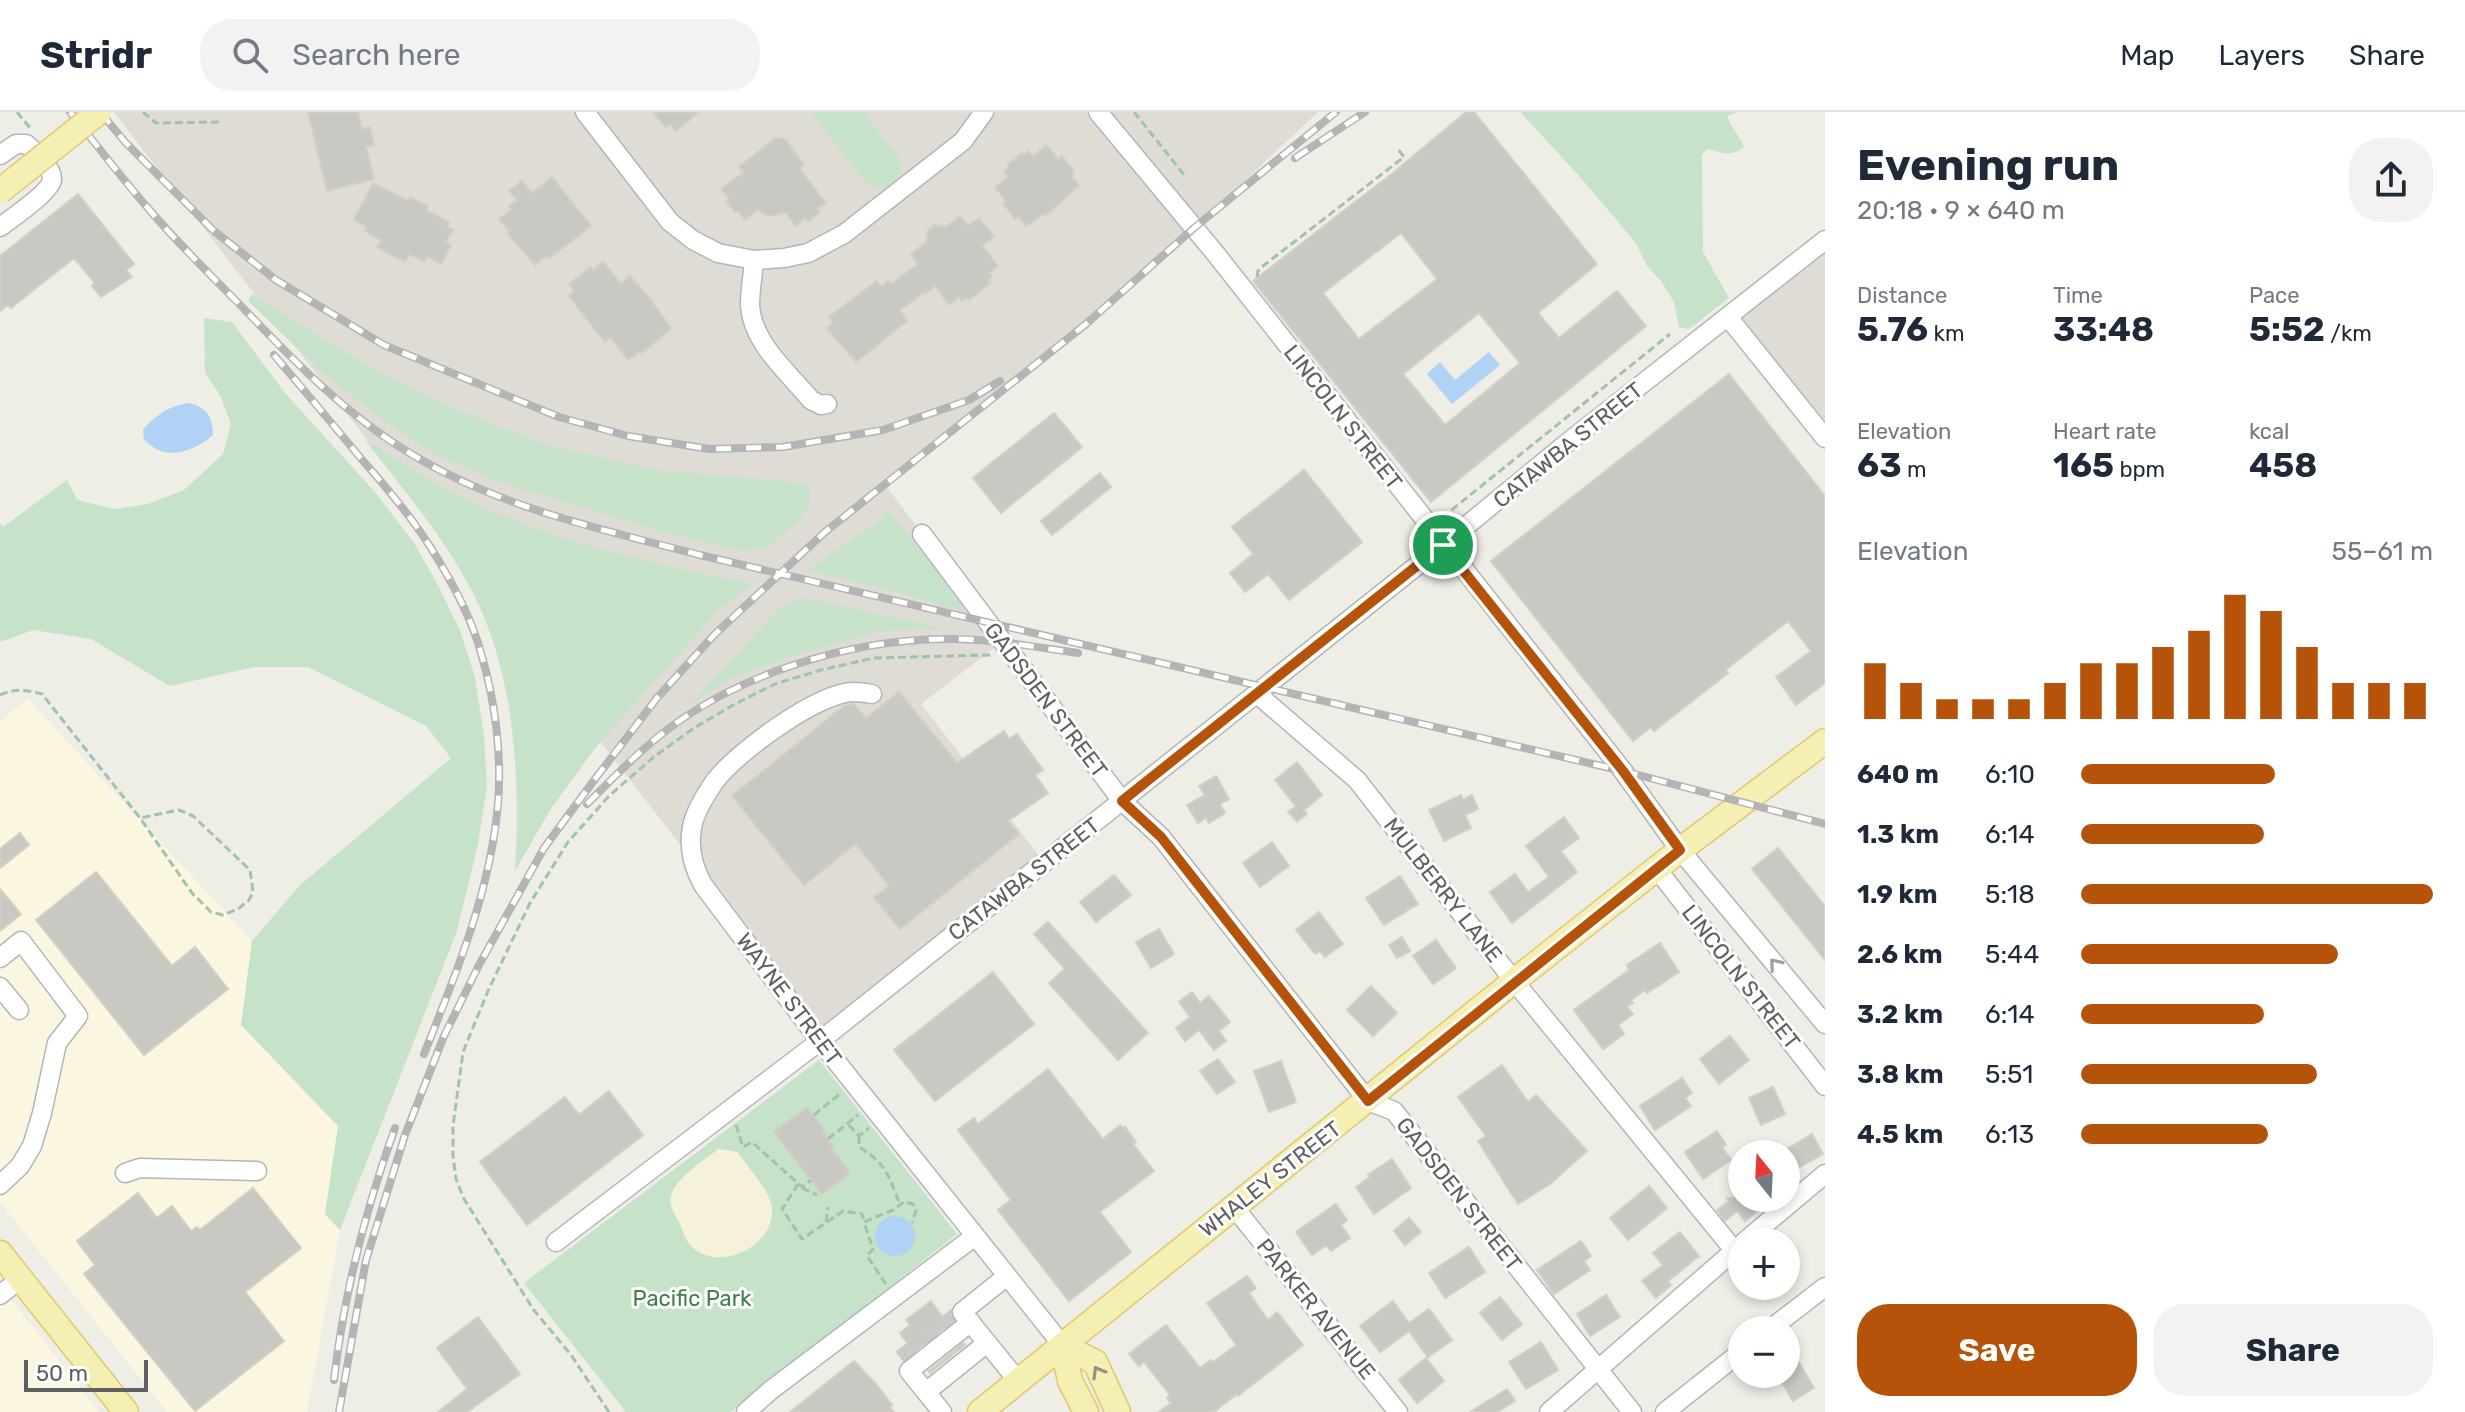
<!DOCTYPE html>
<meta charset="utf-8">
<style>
body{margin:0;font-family:Rubik,sans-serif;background:#f2f2f3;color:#1f2937;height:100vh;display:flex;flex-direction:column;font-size:30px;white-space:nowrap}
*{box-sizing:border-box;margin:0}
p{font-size:26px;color:#747a83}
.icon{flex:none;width:44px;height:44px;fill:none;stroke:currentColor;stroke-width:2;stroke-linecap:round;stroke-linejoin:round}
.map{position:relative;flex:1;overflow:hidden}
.panel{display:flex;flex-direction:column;background:#fff;width:640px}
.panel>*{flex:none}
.needle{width:52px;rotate:342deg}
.tools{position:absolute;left:1728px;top:1028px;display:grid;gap:16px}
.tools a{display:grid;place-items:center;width:72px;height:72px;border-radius:50%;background:#fff;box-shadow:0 4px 12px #0003;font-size:40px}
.scale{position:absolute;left:24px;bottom:20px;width:124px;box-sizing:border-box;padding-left:8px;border:4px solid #5e6064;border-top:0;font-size:22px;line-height:28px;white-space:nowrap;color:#5e6064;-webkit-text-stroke:6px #fff;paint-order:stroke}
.pin{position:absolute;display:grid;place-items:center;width:68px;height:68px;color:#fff;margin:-34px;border:4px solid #fff;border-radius:50%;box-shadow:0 2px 8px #0007}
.round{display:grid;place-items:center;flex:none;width:84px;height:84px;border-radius:32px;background:#f2f2f3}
.overview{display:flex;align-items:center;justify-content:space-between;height:136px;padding:0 32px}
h1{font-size:44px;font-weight:700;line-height:60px}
.figures{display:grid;grid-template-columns:repeat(3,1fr);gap:12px;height:136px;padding:8px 32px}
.figures div{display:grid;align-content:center}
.figures b{font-size:34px;font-weight:700}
.figures small{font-size:22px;font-weight:400}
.figures p{font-size:22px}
.chart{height:224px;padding:16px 32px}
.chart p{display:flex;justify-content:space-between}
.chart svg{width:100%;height:144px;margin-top:8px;stroke:#b45309;stroke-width:6}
.action{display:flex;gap:16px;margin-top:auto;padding:16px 32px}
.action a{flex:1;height:92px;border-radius:32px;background:#b45309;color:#fff;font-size:32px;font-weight:700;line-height:92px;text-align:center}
.action a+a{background:#f2f2f3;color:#1f2937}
ul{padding:0 32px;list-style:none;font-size:26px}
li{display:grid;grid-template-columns:128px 96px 1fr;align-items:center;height:60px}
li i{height:20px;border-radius:10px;background:#b45309}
header{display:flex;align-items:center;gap:48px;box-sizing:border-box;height:112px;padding:0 40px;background:#fff;border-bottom:2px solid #e0e1e3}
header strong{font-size:38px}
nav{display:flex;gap:44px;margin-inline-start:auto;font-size:28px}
.search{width:560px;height:72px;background:#f2f2f3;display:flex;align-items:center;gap:20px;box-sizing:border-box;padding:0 28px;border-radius:32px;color:#747a83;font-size:30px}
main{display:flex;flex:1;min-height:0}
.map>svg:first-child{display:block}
</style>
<header>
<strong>Stridr</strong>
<div class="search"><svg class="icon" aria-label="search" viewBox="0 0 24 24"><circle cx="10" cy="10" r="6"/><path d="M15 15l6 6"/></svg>Search here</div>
<nav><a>Map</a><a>Layers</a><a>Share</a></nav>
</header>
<main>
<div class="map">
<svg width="1825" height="1300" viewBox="0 0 1825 1300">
<rect width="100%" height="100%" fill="#eeede6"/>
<g fill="#faf6df">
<polygon points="28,587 252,829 241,913 338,1014 325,1102 340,1118 307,1300 167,1300 0,1090 0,609"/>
<polygon points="0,1173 99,1300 0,1300"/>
</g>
<g fill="#dedcd4">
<polygon points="114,0 1318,0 1189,121 1059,237 886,374 1003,529 921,592 1048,755 828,924"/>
<polygon points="1825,121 1825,335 1720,204"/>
</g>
<g fill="#c6e2c8">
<path d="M 811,0 L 863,0 L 897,43 L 902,54 C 898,72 882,83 865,70 Z"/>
<path d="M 1520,0 L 1737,0 L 1727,4 C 1730,15 1740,23 1744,35 C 1730,46 1723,40 1707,37 L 1702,43 L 1703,140 L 1729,186 L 1689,217 L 1679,215 L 1674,190 L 1661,169 L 1647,154 L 1636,131 L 1581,66 Z"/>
<polygon points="252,182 376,259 453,296 547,333 662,359 785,369 810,375 810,394 793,414 767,435 741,439 667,421 500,370 434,342 386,310 323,261 248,189"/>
<polygon points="204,206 232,210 285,281 375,380 414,431 438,473 460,519 475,565 484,624 487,674 478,732 457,819 340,1118 325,1102 338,1014 241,913 252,829 299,774 451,646 426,614 308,555 254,555 170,574 91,527 33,518 0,530 0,412 3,415 67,368 77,388 115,397 148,392 184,378 223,342 231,312 220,283 205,261"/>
<path d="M 365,328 C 401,351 438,374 477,392 C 563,433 660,453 753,472 L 718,499 L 596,635 L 550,698 L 515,759 C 520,675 516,579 482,500 C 455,438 406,381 365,328 Z"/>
<polygon points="888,399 925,442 967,501 897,480 808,458 882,407"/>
<polygon points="800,485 941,516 880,519 802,541 729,567 690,593 776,500"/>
<polygon points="819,948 957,1122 731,1300 626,1300 524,1171"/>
</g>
<path fill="#f6f1d9" d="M 718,1037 L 738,1040 C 747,1054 767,1076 771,1091 C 781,1132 719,1163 691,1134 C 685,1128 683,1119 680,1112 C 676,1103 668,1094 671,1084 C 677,1064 704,1049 718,1037 Z"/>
<g fill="#afd2f5">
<polygon points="1489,240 1500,253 1452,292 1427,262 1440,250 1455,268"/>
<path d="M 188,291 C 206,294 213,305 213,323 C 201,334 178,345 161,339 C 155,337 149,332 144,328 L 143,318 C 155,303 169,294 188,291 Z"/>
<circle cx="895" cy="1124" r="20"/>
</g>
<g fill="#cac8c2" stroke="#d2cfc5" stroke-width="2" fill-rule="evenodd">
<polygon points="308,0 358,0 362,17 370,15 374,33 366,35 374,67 327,79"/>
<polygon points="653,0 699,0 676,19 671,12 666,16"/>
<path d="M 1466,0 L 1474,0 L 1597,152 L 1538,201 L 1559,226 L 1617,179 L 1646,214 L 1431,390 L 1253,169 L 1394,60 ZM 1401,121 L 1437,167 L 1359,227 L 1323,181 ZM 1479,201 L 1520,251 L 1445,313 L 1403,262 Z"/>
<polygon points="775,26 785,27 804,53 799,56 826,91 817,97 820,100 808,109 805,106 796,114 786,101 769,104 757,98 745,108 738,99 736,101 726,89 729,87 721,77 744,60 739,55"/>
<polygon points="1047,33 1058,47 1062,44 1072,57 1074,62 1071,64 1079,74 1046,103 1045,101 1026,114 1018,104 1015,107 1003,91 1006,89 995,75 1008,65 1004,59 1009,56 1007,53 1022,41 1024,43 1029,39 1033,44"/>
<polygon points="552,65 591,114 549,147 546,144 535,153 508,122 510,120 499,107 512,97 509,94 517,88 509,79 522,69 532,81"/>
<polygon points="373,71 408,89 410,85 428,94 426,98 449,110 447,115 453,117 446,130 451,133 441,152 427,144 424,149 409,142 405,150 377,135 381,128 365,119 367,115 354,108"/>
<polygon points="78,82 134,152 126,158 132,165 101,185 92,174 95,171 74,146 11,196 8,193 0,199 0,144"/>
<polygon points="960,104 968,114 979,106 994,125 982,134 998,154 989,161 992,165 988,168 991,171 969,188 967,186 962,189 959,185 949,193 935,174 925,182 924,180 900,198 907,209 856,250 827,216 833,211 829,205 877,169 881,174 888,169 891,172 918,152 911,142 926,130 928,118 934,113 946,115"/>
<polygon points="603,150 621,172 630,164 647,183 671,216 641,242 639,240 628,248 610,225 605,230 569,184 574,179 569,172 591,155 593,158"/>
<polygon points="1729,262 1825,384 1825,571 1796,593 1776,565 1811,539 1788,509 1725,558 1728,561 1654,619 1651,615 1633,629 1491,449"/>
<polygon points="1054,301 1082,335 1001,401 973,366"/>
<polygon points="1304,358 1362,430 1289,488 1268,462 1245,480 1230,461 1253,442 1232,415"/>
<polygon points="1100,361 1111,375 1052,423 1041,409"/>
<polygon points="899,580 957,651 1004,619 1009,627 1017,622 1043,658 1035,663 1048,681 1008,709 1019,722 900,817 874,786 889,774 856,732 804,773 732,684 844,594 854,592 866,606"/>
<polygon points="1297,650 1322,683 1304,698 1307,702 1297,710 1288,700 1296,694 1275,668"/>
<polygon points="1216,664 1229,687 1220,692 1225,701 1209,711 1206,706 1198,711 1187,693 1205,683 1199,674"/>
<polygon points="1461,683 1463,688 1472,683 1478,697 1465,703 1471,716 1444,729 1429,698"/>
<polygon points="1564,705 1579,726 1561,739 1577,760 1512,811 1490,780 1515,762 1528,780 1549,765 1526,734"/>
<polygon points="20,721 29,733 0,756 0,737"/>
<polygon points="1272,730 1289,754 1260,775 1243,751"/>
<polygon points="1778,736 1825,794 1825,848 1752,757"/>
<polygon points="96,760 172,854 195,835 228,877 144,943 36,808"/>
<polygon points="1114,763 1131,783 1096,810 1080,790"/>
<polygon points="1400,764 1418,792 1384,813 1366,786"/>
<polygon points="0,777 21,802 0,819"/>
<polygon points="1319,800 1343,832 1325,845 1320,839 1315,842 1296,818"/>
<polygon points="1048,810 1148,921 1118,948 1049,871 1065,857 1034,822"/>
<polygon points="1159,817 1174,842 1151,856 1136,830"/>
<polygon points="1402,825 1410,839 1397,846 1389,833"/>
<polygon points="1436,828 1456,856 1433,872 1413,844"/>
<polygon points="1660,831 1679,860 1647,881 1645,878 1631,888 1633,891 1627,894 1633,902 1618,913 1624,922 1603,937 1574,898 1629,858 1627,853"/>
<polygon points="993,860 1034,912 935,989 894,938"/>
<polygon points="1371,874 1397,901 1373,924 1347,898"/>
<polygon points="1192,880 1200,891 1209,884 1230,910 1219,919 1226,929 1214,938 1199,918 1185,929 1176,916 1190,905 1179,890"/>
<polygon points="1730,924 1749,948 1719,972 1700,947"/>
<polygon points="1218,947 1235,970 1217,982 1200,959"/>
<polygon points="1281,949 1296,990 1269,1000 1254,959"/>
<polygon points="1502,953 1528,990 1536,983 1587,1039 1550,1072 1518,1092 1478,1029 1486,1024 1458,985"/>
<polygon points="1048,957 1103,1027 1120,1013 1123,1016 1125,1015 1136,1030 1133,1032 1154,1059 1100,1100 1131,1140 1069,1189 998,1098 1011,1088 958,1018 974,1006 978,1012"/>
<polygon points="1682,966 1692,981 1685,986 1691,994 1655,1018 1640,994"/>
<polygon points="1773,975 1785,1002 1761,1013 1749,986"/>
<polygon points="609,979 643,1023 527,1113 480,1050 565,985 579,1003"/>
<polygon points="807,995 824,1017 822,1019 833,1034 831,1035 850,1061 822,1082 774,1020"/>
<polygon points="1717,1019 1726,1033 1722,1035 1731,1048 1703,1067 1685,1040"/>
<polygon points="1812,1022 1823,1042 1798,1056 1787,1037"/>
<polygon points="1392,1047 1411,1076 1374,1102 1356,1075 1370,1065 1368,1063"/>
<polygon points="1649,1074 1667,1096 1628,1128 1610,1106"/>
<polygon points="253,1076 301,1136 245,1180 284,1229 195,1299 84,1162 95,1153 77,1129 138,1081 157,1106 172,1094 191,1119 197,1115 200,1118"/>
<polygon points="1742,1079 1742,1086 1774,1086 1745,1109 1737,1099 1725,1109 1717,1098 1729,1089 1727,1086 1733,1086"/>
<polygon points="1336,1092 1347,1108 1341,1113 1350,1126 1331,1139 1326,1133 1312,1143 1296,1120"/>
<polygon points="1409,1106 1421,1120 1405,1133 1394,1119"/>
<polygon points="1680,1120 1699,1144 1668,1169 1671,1173 1656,1186 1642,1169 1663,1153 1653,1141"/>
<polygon points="1581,1129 1591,1144 1584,1149 1590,1158 1554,1182 1537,1158"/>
<polygon points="1469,1135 1485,1160 1445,1186 1429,1161"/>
<polygon points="1247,1164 1256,1176 1249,1181 1268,1208 1277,1200 1303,1233 1238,1284 1237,1282 1214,1300 1159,1300 1171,1291 1167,1286 1170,1283 1144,1250 1139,1254 1129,1242 1166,1213 1200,1256 1211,1248 1213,1250 1236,1233 1207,1191"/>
<polygon points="1606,1183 1620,1205 1590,1224 1577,1202"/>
<polygon points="1500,1185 1522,1212 1502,1228 1480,1201"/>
<polygon points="931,1189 948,1213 914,1240 900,1221 910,1213 906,1208"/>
<polygon points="1393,1189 1409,1211 1429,1197 1452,1228 1428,1245 1409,1219 1380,1240 1360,1214"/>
<polygon points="478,1205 520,1262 467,1300 438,1300 467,1277 437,1236"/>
<polygon points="1541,1230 1558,1258 1526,1277 1509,1250"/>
<polygon points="963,1231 965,1233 930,1261 929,1259"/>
<polygon points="1795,1244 1814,1276 1793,1289 1777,1262 1786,1262 1786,1250"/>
<polygon points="1426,1246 1444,1269 1417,1291 1399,1268"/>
<polygon points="854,1249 876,1272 892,1293 890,1295 894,1300 790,1300"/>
<polygon points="1507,1277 1515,1289 1497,1300 1470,1300"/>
</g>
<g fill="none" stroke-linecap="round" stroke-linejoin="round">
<polyline stroke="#cacac6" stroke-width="18" stroke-dasharray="18 9" stroke-linecap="butt" points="901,1247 962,1200"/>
<defs>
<g id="minor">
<path d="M 585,0 L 670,110 L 693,128 L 718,141 L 754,148 C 753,163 750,178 750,193 C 752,231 788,260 811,288 L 821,293 L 827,292"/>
<polyline points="1098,0 1215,141 1623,659 1680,738 1825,912"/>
<path d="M 0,43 L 16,32 L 26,32 C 34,38 53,56 52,68 C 50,80 11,107 0,115"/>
<polyline points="754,148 784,146 808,141 844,122 963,29 984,0"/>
<polyline points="1728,205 1825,326"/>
<polyline points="922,422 1122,689 1161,725 1368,989 1394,999 1632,1300"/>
<path d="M 872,582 C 866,581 860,580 854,580 C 818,580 736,641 715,669 C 708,679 698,696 694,707 C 687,730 692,753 703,773 L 820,929 L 1063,1234"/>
<polyline points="1257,582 1357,668 1514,869 1734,1138"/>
<polyline points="1657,757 1825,974"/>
<polyline points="0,846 21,829 78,904 57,931 42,1001 32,1034 20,1054 0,1073"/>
<polyline points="0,875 19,898"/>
<polyline points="125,1061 140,1056 257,1059"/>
<polyline points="1234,1095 1398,1300"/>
<polyline points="556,1130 820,929 1443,433 1567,331 1825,128"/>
<polyline points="1744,1130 1825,1062"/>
<polyline points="1007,1164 962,1200 1019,1270"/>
<polyline points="0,1183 20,1167"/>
<polyline points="1769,1218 1825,1175"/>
<polyline points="926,1280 987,1231"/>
<polyline points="746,1300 771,1278 975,1124"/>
<polyline points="942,1300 909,1259 971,1210"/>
<polyline points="1549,1300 1742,1132"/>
<polyline points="1665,1300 1742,1239"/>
</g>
<g id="major">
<polyline points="0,1141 126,1300"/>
<polyline points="1063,1234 1095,1250 1118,1300"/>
<polyline points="1063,1234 1070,1269 1086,1300"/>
<polyline points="980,1300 1514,869 1680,738 1825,629"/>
</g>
</defs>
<use href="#minor" stroke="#b3b5b9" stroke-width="21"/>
<use href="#major" stroke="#e1c86c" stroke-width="27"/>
<g stroke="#9fc3ac" stroke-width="3" stroke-dasharray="8 4" stroke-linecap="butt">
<polyline points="17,0 30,16"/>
<polyline points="143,0 156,11 219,10"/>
<polyline points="1134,0 1185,64"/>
<polyline points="1257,165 1258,159 1263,154 1404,45 1397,36"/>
<polyline points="1445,406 1444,404 1670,222"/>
<path d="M 0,583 C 14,576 28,578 42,582 L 140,706 L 192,781 L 211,800 L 223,803 L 238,797 L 249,788 L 253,780 L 250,758 L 193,704 L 179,698 L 140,706"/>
<polyline points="814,1003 841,981"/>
<polyline points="736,1013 743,1035 752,1030 802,1075 811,1068"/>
<polyline points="849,1013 859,1024 869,1016"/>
<path d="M 859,1024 L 859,1035 C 886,1051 889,1064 900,1093"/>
<polyline points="828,1027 858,1003"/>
<polyline points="798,1072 782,1097 802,1127 843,1099 862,1102 864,1110"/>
<polyline points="802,1076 817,1083"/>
<polyline points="826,1110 828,1095"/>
<polyline points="886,1172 867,1144 873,1137 864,1110 893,1098 904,1090 913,1092 916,1099 912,1111"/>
<polyline points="609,1300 571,1243 533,1197 464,1087 456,1067 453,1044 453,1014 463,940 488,879 530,791 568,730 609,684 655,644 694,616 735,592 775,572 821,558 874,546 990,543"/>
</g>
<use href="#minor" stroke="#fff" stroke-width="18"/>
<use href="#major" stroke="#f5efb4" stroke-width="24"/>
<defs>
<g id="rail">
<path d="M 70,0 C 96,32 120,64 147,95 C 178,132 214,166 248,201 C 297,252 347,303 408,340 C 496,395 601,417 700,443 L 1623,659 L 1825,712"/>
<polyline points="100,0 126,31 214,119 276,168 384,233 559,305 628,324 709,337 783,335 883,318 969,288 1000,269"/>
<polyline points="1295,46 1365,0"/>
<path d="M 274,243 C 304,278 334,314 364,350 C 388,377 412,406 431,436 C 451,468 471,504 481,541 C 495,588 502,642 498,691 C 491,778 456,862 424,942"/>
<path d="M 587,692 C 610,669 633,645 658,625 C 734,563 847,528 944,527 C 988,526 1034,535 1078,541"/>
<path d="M 334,1268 C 344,1181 365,1099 395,1016"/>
<polyline points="339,1300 366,1148 405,1023 444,924 479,853 544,736 595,667 657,586 714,523 825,420 1086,212 1194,116 1336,0"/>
</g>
</defs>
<use href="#rail" stroke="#b4b4b5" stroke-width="8"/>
<use href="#rail" stroke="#fff" stroke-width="5" stroke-dasharray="15" stroke-linecap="butt"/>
<defs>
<polyline id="major-bridge" points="0,79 99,0"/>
</defs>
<use href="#major-bridge" stroke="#e1c86c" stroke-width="27" stroke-linecap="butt"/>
<use href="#major-bridge" stroke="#f5efb4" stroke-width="24"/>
</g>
<defs><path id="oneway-chevron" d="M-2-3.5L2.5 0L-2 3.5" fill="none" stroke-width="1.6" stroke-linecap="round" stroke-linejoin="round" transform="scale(2)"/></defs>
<use stroke="#9ea0a2" href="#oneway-chevron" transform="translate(1775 852) rotate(-130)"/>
<use stroke="#939280" href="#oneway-chevron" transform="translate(1098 1260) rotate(-120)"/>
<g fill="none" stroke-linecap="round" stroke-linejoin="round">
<defs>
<polygon id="route" points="1443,433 1623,659 1680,738 1368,989 1161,725 1122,689"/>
</defs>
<use href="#route" stroke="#fff" stroke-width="16"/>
<use href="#route" stroke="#b45309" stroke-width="10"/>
</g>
<g text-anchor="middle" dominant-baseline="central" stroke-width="6" stroke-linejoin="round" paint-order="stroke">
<g font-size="22" fill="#5e6064" stroke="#fff">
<text transform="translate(1343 305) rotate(52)">LINCOLN STREET</text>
<text transform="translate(1568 333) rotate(-39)">CATAWBA STREET</text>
<text transform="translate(1046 588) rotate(53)">GADSDEN STREET</text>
<text transform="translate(1024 767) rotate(-38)">CATAWBA STREET</text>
<text transform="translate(1443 778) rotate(52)">MULBERRY LANE</text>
<text transform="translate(1741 865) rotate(52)">LINCOLN STREET</text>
<text transform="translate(789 887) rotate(53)">WAYNE STREET</text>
<text transform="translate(1270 1067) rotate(-38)">WHALEY STREET</text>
<text transform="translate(1459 1082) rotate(52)">GADSDEN STREET</text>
<text transform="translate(1316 1197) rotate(51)">PARKER AVENUE</text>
</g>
<g font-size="22" fill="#408148" stroke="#fff">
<text x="692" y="1186">Pacific Park</text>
</g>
</g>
</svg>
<div class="tools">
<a><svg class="needle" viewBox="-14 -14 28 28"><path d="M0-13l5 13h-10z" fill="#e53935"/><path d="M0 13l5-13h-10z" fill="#747a83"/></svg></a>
<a>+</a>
<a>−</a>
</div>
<div class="scale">50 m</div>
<div class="pin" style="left:1443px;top:433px;background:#1e9e55"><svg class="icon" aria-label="arrive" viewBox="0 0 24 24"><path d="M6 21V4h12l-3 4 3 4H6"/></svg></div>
</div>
<section class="panel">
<div class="overview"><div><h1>Evening run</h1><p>20:18 · 9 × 640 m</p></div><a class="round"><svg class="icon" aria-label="share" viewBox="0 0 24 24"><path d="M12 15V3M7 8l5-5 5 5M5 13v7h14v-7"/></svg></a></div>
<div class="figures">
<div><p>Distance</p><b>5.76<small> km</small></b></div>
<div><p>Time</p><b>33:48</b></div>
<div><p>Pace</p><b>5:52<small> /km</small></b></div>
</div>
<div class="figures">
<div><p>Elevation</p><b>63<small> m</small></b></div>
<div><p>Heart rate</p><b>165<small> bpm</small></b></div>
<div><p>kcal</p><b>458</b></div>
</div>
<div class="chart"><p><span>Elevation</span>55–61 m</p>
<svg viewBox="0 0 160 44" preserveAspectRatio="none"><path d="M5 44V27M15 44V33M25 44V38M35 44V38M45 44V38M55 44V33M65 44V27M75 44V27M85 44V22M95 44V17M105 44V6M115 44V11M125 44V22M135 44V33M145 44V33M155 44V33"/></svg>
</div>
<ul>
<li><b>640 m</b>6:10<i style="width:55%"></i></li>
<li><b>1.3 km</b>6:14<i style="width:52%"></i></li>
<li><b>1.9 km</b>5:18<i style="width:100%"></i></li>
<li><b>2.6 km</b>5:44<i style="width:73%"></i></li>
<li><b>3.2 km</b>6:14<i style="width:52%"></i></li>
<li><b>3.8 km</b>5:51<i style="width:67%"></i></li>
<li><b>4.5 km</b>6:13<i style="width:53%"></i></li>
</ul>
<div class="action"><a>Save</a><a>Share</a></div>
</section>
</main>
